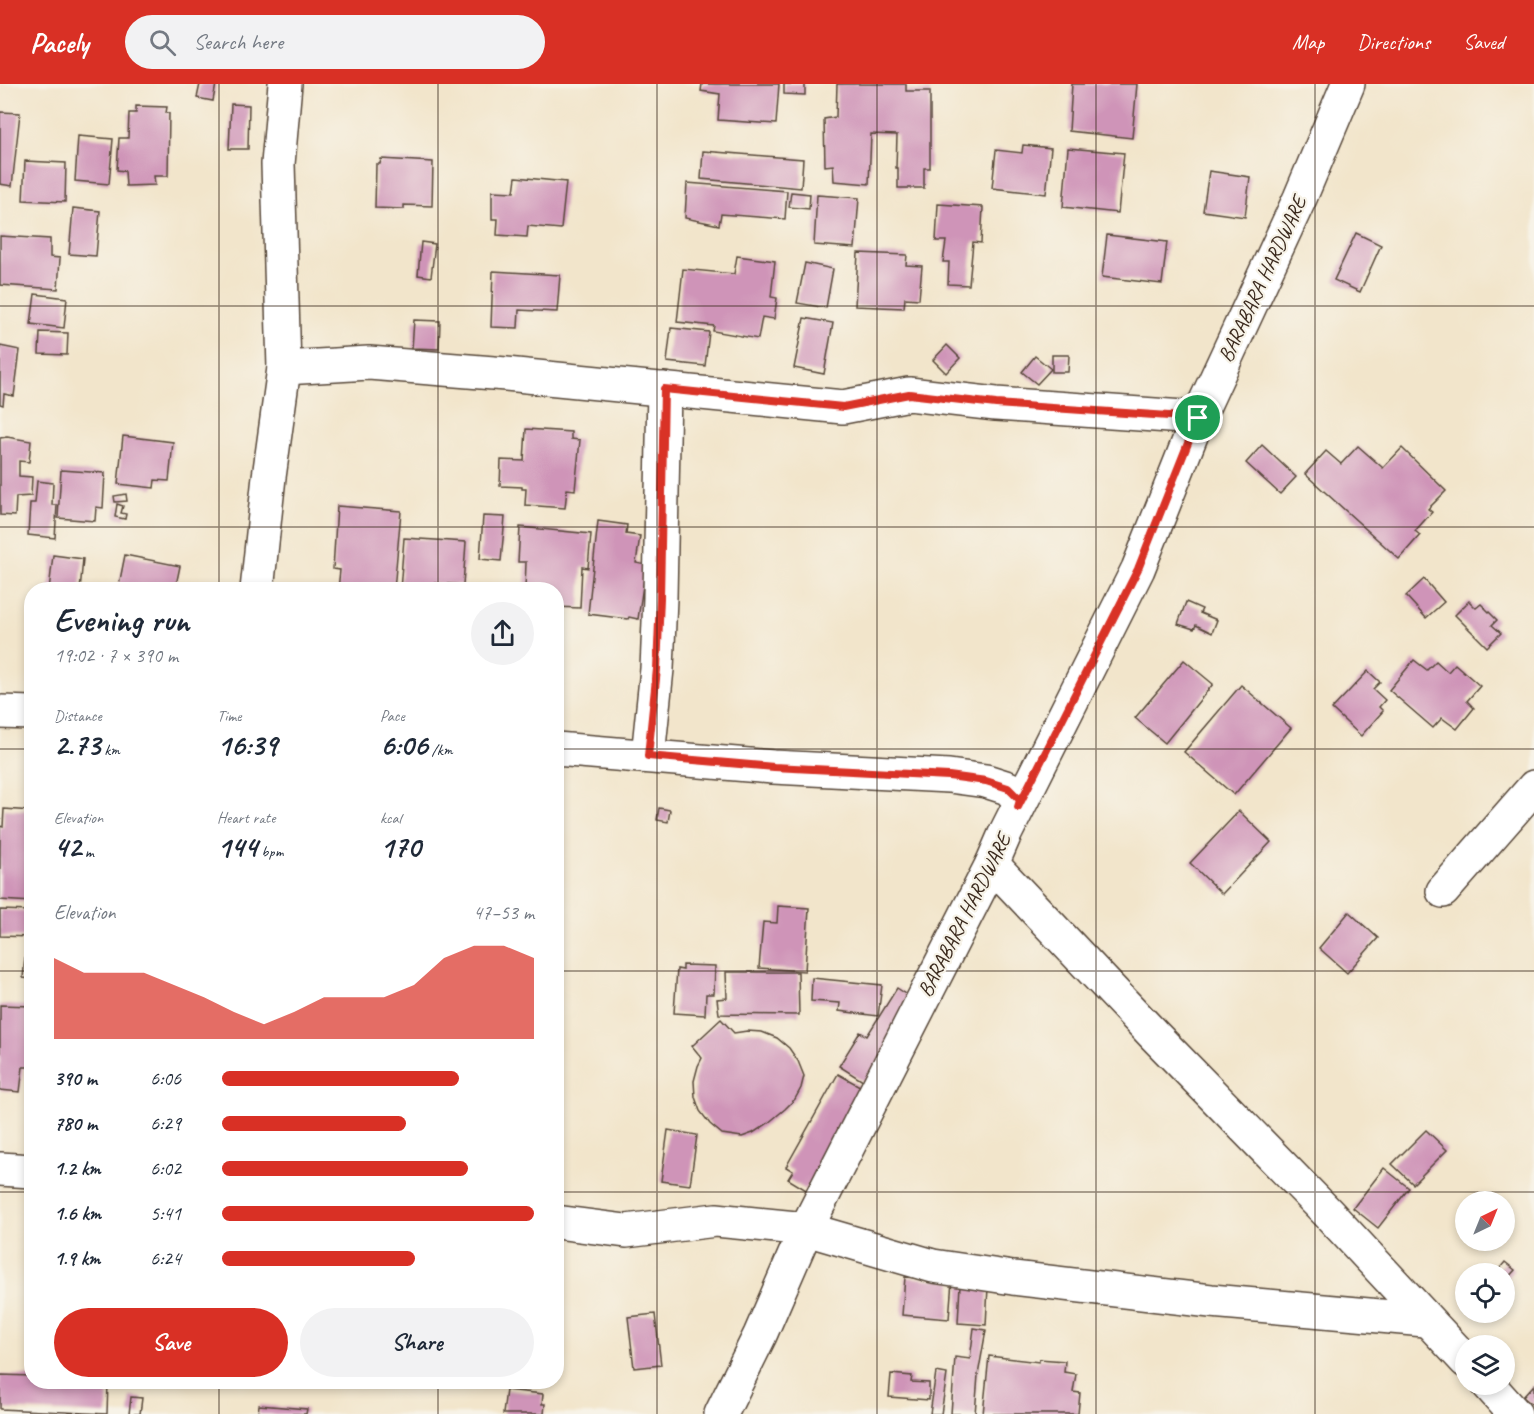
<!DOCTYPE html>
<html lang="en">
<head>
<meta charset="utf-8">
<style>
  :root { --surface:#fff; --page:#f2f2f3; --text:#1f2937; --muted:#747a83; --accent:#d93025 }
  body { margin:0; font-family:Caveat,sans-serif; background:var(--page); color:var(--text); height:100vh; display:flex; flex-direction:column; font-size:22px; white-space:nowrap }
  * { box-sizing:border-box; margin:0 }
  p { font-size:20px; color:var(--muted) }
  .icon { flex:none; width:33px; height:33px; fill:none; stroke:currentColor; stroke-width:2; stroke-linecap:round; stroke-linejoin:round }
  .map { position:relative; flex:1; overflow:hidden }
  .panel { position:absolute; left:24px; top:498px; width:540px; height:807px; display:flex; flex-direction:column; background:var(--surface); border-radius:24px; box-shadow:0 3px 9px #0003 }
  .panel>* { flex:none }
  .needle { width:39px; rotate:43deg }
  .tools { position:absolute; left:1455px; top:1107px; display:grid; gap:12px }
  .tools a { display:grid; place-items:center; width:60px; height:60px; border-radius:50%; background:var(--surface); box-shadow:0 3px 9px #0003; font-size:30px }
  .pin { position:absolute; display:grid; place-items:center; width:51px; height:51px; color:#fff; margin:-26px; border:3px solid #fff; border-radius:50%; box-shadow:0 2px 6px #0007 }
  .round { display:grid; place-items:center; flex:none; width:63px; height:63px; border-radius:32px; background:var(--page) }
  .summary { display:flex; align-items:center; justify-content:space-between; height:102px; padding:0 30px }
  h1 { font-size:33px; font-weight:800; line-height:45px }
  .metrics { display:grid; grid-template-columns:repeat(3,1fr); gap:9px; height:102px; padding:6px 30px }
  .metrics div { display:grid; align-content:center }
  .metrics b { font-size:30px; font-weight:800 }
  .metrics small { font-size:16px; font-weight:400 }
  .metrics p { font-size:16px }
  .chart { height:168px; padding:12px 30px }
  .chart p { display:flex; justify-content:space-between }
  .chart svg { width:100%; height:108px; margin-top:6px; fill:var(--accent); opacity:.7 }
  .action { display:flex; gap:12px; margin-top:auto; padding:12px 30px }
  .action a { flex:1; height:69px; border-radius:36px; background:var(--accent); color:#fff; font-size:24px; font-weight:800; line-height:69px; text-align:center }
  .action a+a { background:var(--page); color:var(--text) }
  ul { padding:0 30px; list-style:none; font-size:20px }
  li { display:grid; grid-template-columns:96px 72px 1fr; align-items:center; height:45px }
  li i { height:15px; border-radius:8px; background:var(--accent) }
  header { display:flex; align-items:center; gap:36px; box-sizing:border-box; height:84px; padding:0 30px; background:var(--accent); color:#fff }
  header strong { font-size:28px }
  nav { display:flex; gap:33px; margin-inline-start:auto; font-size:21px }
  .search { width:420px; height:54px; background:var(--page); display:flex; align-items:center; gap:15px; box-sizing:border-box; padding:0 21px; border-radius:33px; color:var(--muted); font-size:22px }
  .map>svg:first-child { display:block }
  .building { fill:#cf94b8 }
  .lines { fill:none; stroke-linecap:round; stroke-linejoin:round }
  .minor-casing { stroke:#564638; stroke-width:36 }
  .minor { stroke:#fff; stroke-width:33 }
  .route-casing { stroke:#fff; stroke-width:12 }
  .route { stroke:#d93025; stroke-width:8 }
  .grid { fill:none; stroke:#3b2a1e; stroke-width:1.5; stroke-opacity:0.55 }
  .labels { text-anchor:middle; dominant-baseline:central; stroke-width:4.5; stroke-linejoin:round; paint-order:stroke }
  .street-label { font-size:21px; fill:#3b2a1e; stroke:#f7f3e8 }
</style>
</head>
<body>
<header>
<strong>Pacely</strong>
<div class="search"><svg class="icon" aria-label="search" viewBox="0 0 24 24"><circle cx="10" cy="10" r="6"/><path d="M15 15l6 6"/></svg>Search here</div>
<nav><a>Map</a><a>Directions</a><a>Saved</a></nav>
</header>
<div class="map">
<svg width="1534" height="1330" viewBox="0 0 1534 1330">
  <rect width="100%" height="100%" fill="#f7f3e8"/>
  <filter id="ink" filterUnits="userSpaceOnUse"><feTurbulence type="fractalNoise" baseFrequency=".0167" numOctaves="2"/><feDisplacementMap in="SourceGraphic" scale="12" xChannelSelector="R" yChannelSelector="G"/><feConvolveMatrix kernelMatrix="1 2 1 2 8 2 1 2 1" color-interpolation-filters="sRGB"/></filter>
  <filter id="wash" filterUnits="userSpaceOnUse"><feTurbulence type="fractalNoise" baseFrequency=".008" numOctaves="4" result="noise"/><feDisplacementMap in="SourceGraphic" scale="24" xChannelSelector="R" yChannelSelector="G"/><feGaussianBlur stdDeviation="1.35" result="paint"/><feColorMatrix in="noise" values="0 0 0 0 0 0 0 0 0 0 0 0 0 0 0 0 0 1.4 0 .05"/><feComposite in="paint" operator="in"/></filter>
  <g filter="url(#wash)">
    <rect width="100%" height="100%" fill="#f2e5cb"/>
    <g id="blocks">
      <g class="building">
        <path d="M200,0H216L213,17L197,14Z"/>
        <path d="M702,0H779L776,40L718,36L720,10L701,7Z"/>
        <path d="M784,0H805V11L784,10Z"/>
        <path d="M837,0H906V7H930V84H924V104H898V84H896L897,51L871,50L869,100L834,97L833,81L825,82L824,35L836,33Z"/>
        <path d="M1072,0H1137L1132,54L1069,47Z"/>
        <path d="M231,20L249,21L248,65H229Z"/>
        <path d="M136,22L167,23L166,29H169L168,92H154L155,101L126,102L125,87L117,86L119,54H128L129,29H136Z"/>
        <path d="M0,28L20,29L12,102L0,100Z"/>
        <path d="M78,52L113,55L109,100L75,97Z"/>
        <path d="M1023,61L1051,64L1046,110L992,104L996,66L1022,69Z"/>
        <path d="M1068,64L1124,69L1118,129L1063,123Z"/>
        <path d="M703,67L803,75L801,104L701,95Z"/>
        <path d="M381,75L433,78L432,122L404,121V125L375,124L376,80H380Z"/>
        <path d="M25,77L66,79L65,118L23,116Z"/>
        <path d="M1209,87L1250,93L1245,133L1203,127Z"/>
        <path d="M516,93L566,98L561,145L528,142L527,153L497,151L498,135H492V107L514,108Z"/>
        <path d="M687,99L787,107L785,135L721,130L719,141L685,134Z"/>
        <path d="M791,108L810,110L809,125L789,123Z"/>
        <path d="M817,111L859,114L855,164L814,161Z"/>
        <path d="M938,120L983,123L981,159L973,158L969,201L948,200L949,178H943L946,157H936Z"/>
        <path d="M73,124L100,127L96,172L69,170Z"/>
        <path d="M1356,149L1381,161L1360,208L1334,196Z"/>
        <path d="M1107,151L1167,158L1162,200L1102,193Z"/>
        <path d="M0,152L50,155V173L60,174L58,205L0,201Z"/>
        <path d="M421,158L435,160L431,193L418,191Z"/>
        <path d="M858,169L907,171L906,181L922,182L919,215L905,214L904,224L855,222Z"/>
        <path d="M737,172L775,177L771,213L777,214L774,235L762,233L758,255L713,247L714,242L677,238L683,185L734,190Z"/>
        <path d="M805,179L833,185L826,224L797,219Z"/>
        <path d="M493,187L560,191L557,228L519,226L518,244L491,243Z"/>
        <path d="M35,210L67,214L64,244L31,240Z"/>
        <path d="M804,234L833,239L824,290L794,284Z"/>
        <path d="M414,236L440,237L439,265L412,264Z"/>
        <path d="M671,244L709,248L705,282L667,278Z"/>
        <path d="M40,248L68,249L67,271L39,270Z"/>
        <path d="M947,261L960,274L946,289L933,276Z"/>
        <path d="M0,262L20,266L14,312L4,310L3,321L0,320Z"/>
        <path d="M1052,271H1069L1068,288H1052Z"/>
        <path d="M1035,272L1051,285L1037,300L1022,288Z"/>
        <path d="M526,345L571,348V355L580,356L575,406L567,405L565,424L525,421L526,405H522V403L500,402L501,376L524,377Z"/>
        <path d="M123,352L173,358L169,397L155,396L154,404L118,400Z"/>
        <path d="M7,353L31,357L29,378L19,377V392L32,393L31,412L16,413L15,432L0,431V354Z"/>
        <path d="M1262,361L1296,393L1280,410L1246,379Z"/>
        <path d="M1358,362L1383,384L1402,364L1446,407L1428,425L1432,428L1415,447L1420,451L1399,475L1305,390L1326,367L1341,380Z"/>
        <path d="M61,386L105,389L103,424L96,423L95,437L58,434Z"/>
        <path d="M37,397L53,399L52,421H57L55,454L28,451L30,419H35Z"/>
        <path d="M126,410L127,417L115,418L114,412Z"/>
        <path d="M117,420L123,422L121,429L126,430L125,435L115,433Z"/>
        <path d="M337,422L401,427L394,506H338L340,486L333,485Z"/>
        <path d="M483,432L505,433L501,477L480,475Z"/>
        <path d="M598,437L627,441L626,450L640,452L636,479L646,481L638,535L629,533L628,535L588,530Z"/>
        <path d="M520,443L591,450L588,484L582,483L580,524L556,523V506H525L526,478H518Z"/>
        <path d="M404,454L466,458L463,501L433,499L432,506H400Z"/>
        <path d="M53,471L83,475L80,506H49Z"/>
        <path d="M125,471L180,482L175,506H118Z"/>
        <path d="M1424,495L1444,518L1426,534L1406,512Z"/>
        <path d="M1469,517L1476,524L1481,520L1497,536L1492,541L1501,549L1487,563L1455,531Z"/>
        <path d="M1186,518L1202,525L1200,529L1217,536L1212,549L1196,541L1194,545L1178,540Z"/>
        <path d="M1184,576L1213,600L1165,659L1135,634Z"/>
        <path d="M1414,576L1427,586L1436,577L1448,588L1455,580L1480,602L1467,617L1474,624L1457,645L1442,634L1433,644L1389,606Z"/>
        <path d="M1368,587L1380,598L1373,605L1385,616L1379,623L1383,627L1361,652L1332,625Z"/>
        <path d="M1241,601L1291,644L1234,711L1184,668Z"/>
        <path d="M659,724L670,726L668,738L657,736Z"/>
        <path d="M4,725L32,727V818L0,816V742L3,743Z"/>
        <path d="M1239,727L1271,758L1222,810L1190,779Z"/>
        <path d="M778,822L809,824L805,887L759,884L763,838L777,839Z"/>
        <path d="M0,826L32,827V853L0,852Z"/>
        <path d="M1349,828L1378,854L1347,889L1319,864Z"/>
        <path d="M27,854L32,855V895L23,894Z"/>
        <path d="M683,881L715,882L714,910H706L705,931L674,929L677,885L683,886Z"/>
        <path d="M726,888H798L799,931L719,930L717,915L727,914Z"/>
        <path d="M812,894L882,901L878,932L839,927L840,919L811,917Z"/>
        <path d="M897,904L918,918L869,1001L839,982L860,948L867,952Z"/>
        <path d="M0,921L32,922V979L29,978V983H23L20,1008L0,1006Z"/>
        <path d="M721,935L734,949L747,947L762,948L777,954L789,964L798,977L804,992L801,1004L795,1015L785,1025L767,1040L753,1049L742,1053L722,1050L710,1040L700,1027L695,1013L694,997L698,982L702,974L692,962Z"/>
        <path d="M838,990L867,1006L815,1100L811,1097L806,1106L788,1095L793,1087L786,1083Z"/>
        <path d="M668,1046L697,1051L690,1101L661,1097Z"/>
        <path d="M1426,1046L1447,1066L1413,1100L1392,1080Z"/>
        <path d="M1384,1084L1409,1104L1378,1144L1353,1124Z"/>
        <path d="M1505,1178L1515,1186L1504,1198V1190H1495Z"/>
        <path d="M905,1193L952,1197L949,1235L902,1231Z"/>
        <path d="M960,1201L988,1203L986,1241L958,1239Z"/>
        <path d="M655,1230L661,1281L634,1284L628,1233Z"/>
        <path d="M974,1244L986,1246L978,1291L975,1330H951L955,1273L970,1275Z"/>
        <path d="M989,1272L1039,1278V1275L1065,1277L1064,1288L1076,1290L1073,1308L1080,1309L1078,1330H983Z"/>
        <path d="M936,1288L947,1290L941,1330H930Z"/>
        <path d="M891,1290L912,1292L911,1298L929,1299V1316L889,1313Z"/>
        <path d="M0,1291L32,1292V1298H108L107,1330L0,1325Z"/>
        <path d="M1534,1301V1322L1523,1313Z"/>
        <path d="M506,1306L543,1310L542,1320H545L544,1330H503Z"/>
        <path d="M131,1313L142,1314L140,1330H129Z"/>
        <path d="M259,1321L307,1325L306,1330H258Z"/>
      </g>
    </g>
  </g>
  <g filter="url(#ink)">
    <use href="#blocks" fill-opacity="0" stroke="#564638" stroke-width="1.5"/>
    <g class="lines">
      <defs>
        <g id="minor">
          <path d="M284,284L369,279L506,290L843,323L909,310L996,320L1198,334"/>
          <path d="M257,506L269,393L284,284L278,80L285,0"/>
          <path d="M0,628L32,629"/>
          <path d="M556,665L773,683L949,692L986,697L1008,704L1020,716L1018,723"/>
          <path d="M648,672L657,585L660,514L664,305"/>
          <path d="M992,780L1153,950L1327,1128L1466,1277"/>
          <path d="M1443,807L1534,703"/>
          <path d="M0,1085L32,1087"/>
          <path d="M556,1138L626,1147L716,1136L806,1145L933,1182L1013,1194L1211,1217L1425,1236"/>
          <path d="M1488,1300L1515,1330"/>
          <path d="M721,1330L760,1251L806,1145L992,780L1005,750L1138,485L1198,334L1300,114L1348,0"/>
        </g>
      </defs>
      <use href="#minor" class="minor-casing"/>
      <use href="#minor" class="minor"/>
    </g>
  </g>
  <g class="lines" filter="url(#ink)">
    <defs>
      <path id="route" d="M664,305L843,323L909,310L996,320L1198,334L1138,485L1018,723L1020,716L1008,704L986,697L949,692L774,683L648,672L657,585L660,514Z"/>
    </defs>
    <use href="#route" class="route-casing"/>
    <use href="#route" class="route"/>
  </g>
  <path class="grid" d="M219,0V506M438,0V506M657,0V1330M877,0V1330M1096,0V1330M1315,0V1330M0,222H1534M0,443H1534M0,665H32M556,665H1534M0,887H32M556,887H1534M0,1108H32M556,1108H1534M219,1298V1330M438,1298V1330"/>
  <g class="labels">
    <g class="street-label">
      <text transform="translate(1262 195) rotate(-65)">BARABARA HARDWARE</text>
      <text transform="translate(964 831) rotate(-63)">BARABARA HARDWARE</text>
    </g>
  </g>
</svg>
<div class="tools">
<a><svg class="needle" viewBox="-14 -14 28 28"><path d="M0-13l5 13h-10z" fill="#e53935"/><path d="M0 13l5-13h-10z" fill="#747a83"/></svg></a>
<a><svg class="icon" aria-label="locate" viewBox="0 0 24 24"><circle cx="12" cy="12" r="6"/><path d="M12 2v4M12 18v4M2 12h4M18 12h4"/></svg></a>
<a><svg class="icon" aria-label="layers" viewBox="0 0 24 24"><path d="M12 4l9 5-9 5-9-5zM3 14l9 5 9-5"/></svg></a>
</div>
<div class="pin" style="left:1198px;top:334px;background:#1e9e55"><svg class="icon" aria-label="arrive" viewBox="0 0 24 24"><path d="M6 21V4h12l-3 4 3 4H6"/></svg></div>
<section class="panel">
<div class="summary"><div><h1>Evening run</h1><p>19:02 · 7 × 390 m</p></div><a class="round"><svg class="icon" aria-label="share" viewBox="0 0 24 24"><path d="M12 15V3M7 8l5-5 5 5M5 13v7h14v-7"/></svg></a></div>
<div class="metrics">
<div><p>Distance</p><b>2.73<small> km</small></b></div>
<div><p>Time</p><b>16:39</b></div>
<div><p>Pace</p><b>6:06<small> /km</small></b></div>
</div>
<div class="metrics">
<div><p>Elevation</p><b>42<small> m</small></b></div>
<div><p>Heart rate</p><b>144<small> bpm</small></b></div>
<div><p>kcal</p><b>170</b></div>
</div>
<div class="chart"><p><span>Elevation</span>47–53 m</p>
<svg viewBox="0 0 160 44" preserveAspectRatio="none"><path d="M0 44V11L10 17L20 17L30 17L40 22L50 27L60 33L70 38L80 33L90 27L100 27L110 27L120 22L130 11L140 6L150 6L160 11V44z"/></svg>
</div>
<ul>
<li><b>390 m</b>6:06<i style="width:76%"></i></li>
<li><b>780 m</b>6:29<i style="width:59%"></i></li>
<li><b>1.2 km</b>6:02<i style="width:79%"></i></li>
<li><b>1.6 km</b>5:41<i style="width:100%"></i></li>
<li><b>1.9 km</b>6:24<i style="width:62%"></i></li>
</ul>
<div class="action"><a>Save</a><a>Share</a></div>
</section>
</div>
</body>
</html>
